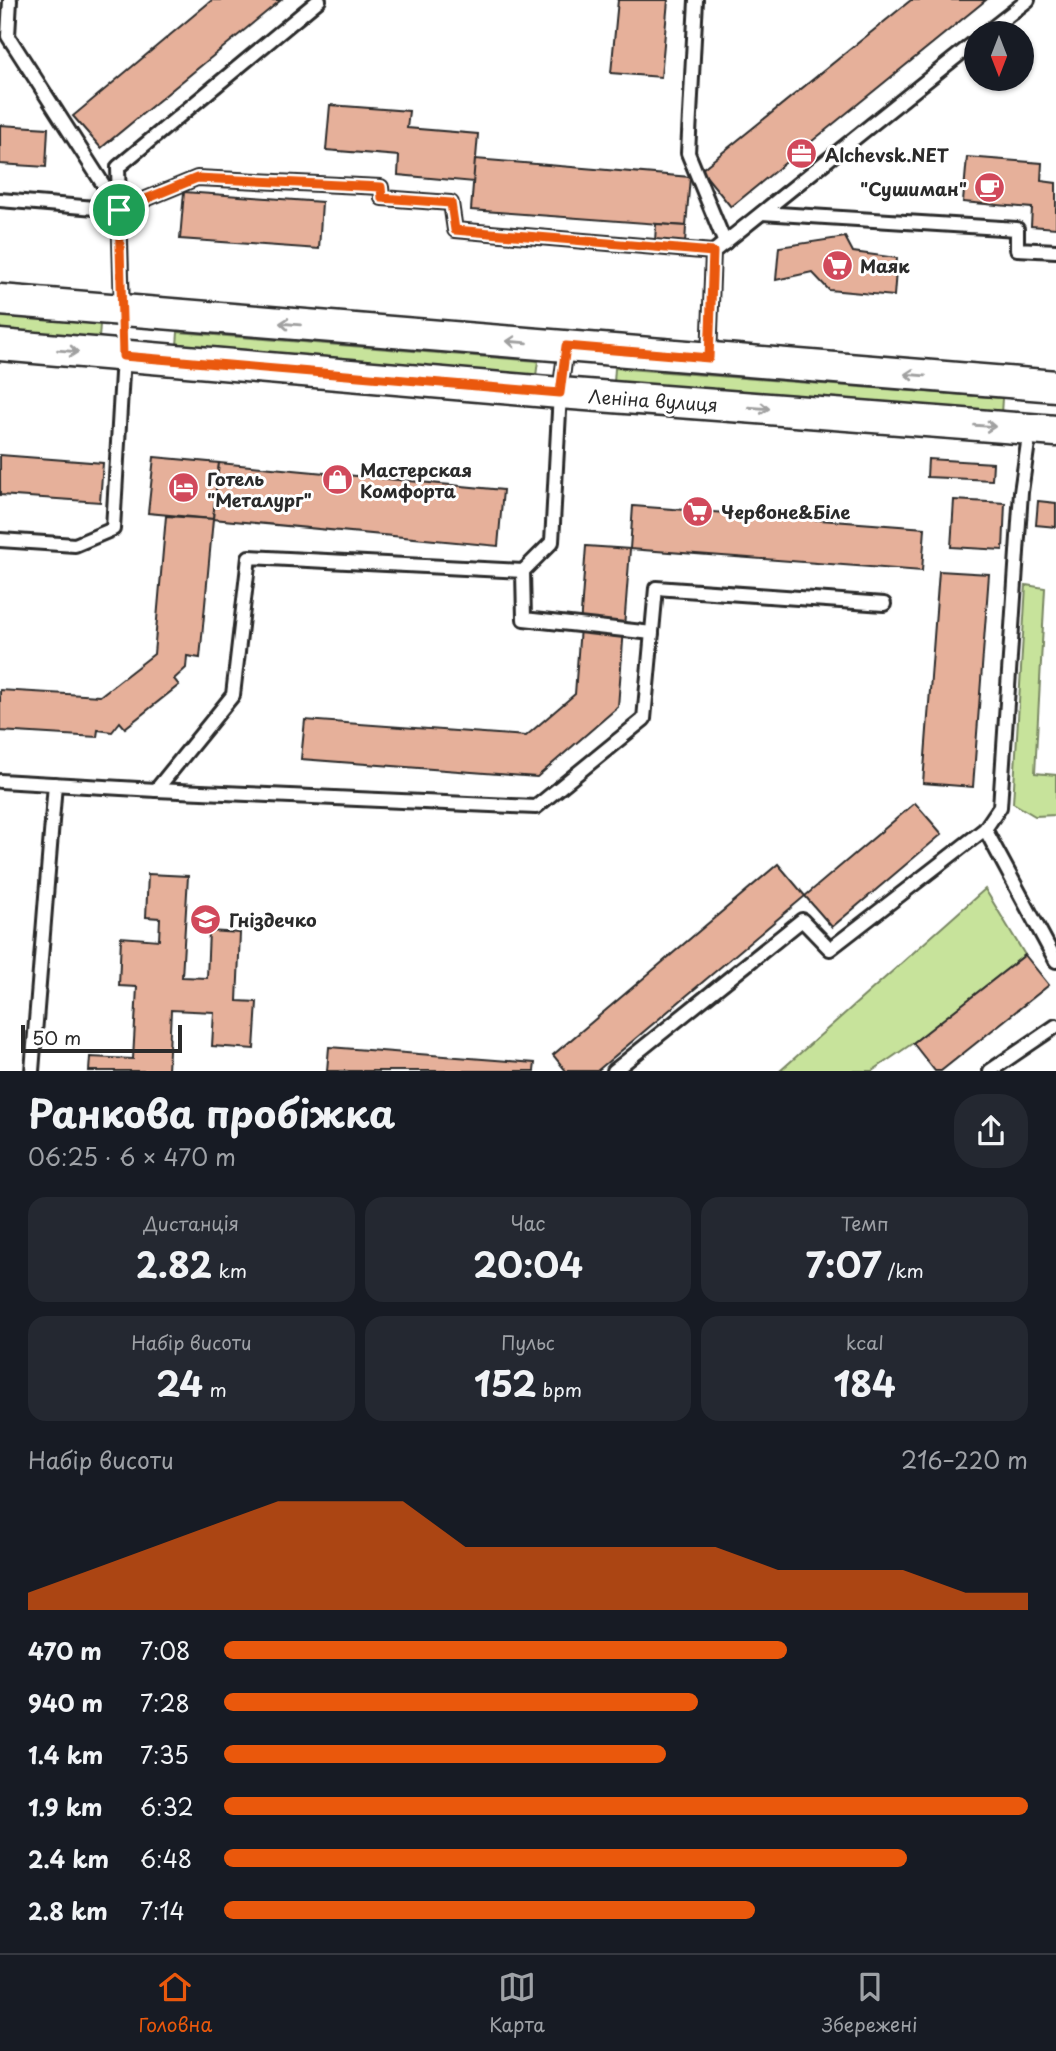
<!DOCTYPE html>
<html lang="uk">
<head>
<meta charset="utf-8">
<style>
  :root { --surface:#171b24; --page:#242831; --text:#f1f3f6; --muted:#9ea1a6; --line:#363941; --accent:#ea580c }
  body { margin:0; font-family:"Playpen Sans",sans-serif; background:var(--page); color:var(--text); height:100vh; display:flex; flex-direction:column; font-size:26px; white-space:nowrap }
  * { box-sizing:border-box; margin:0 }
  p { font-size:23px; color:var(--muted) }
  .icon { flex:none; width:38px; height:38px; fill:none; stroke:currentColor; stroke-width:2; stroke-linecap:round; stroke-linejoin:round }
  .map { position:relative; height:1071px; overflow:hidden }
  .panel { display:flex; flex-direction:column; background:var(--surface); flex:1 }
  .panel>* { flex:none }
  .needle { width:46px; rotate:180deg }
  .fabs { position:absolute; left:964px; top:21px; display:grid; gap:14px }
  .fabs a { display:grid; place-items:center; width:70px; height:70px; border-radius:50%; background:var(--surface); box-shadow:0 2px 5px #0004; font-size:35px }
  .scale { position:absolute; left:21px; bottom:18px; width:161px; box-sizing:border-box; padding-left:7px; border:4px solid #2b2b2b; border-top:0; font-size:19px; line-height:24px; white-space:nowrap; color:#2b2b2b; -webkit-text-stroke:5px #fff; paint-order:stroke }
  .pin { position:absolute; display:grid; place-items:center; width:60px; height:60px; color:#fff; margin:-30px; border:4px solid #fff; border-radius:50%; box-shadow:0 2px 7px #0007 }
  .round { display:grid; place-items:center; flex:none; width:74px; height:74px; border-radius:28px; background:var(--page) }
  .summary { display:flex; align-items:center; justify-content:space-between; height:119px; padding:0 28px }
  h1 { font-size:38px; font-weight:700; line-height:52px }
  .stats { display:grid; grid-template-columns:repeat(3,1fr); gap:10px; height:119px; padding:7px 28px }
  .stats div { display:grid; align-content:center; border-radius:18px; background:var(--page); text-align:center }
  .stats b { font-size:35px; font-weight:700 }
  .stats small { font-size:19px; font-weight:400 }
  .stats p { font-size:19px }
  .chart { height:196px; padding:14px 28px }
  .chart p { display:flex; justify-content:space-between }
  .chart svg { width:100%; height:126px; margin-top:7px; fill:var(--accent); opacity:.7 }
  ul { padding:0 28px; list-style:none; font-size:23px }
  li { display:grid; grid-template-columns:112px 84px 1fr; align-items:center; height:52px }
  li i { height:18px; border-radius:9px; background:var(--accent) }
  .menu { display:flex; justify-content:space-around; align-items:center; height:98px; border-top:2px solid var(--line); background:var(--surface); font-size:19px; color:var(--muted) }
  .menu a { display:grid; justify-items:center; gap:4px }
  .menu .current { color:var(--accent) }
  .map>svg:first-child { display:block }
  .green { fill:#c7e39b; stroke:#798763; stroke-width:2 }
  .building { fill:#e6b09a; stroke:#2b2b2b; stroke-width:2 }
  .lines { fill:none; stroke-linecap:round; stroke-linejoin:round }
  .service-casing { stroke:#2b2b2b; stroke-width:18 }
  .tertiary-casing { stroke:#2b2b2b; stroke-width:35 }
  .service { stroke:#fff; stroke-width:12 }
  .tertiary { stroke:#fff; stroke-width:30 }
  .oneway { stroke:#a0a0a0 }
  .route-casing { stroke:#fff; stroke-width:14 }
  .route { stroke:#ea580c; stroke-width:9 }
  .labels { text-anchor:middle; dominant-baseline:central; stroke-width:6; stroke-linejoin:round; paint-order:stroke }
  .poi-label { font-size:18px; font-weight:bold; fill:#2b2b2b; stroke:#fff; text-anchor:start }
  .street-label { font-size:18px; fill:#2b2b2b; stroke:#fff }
</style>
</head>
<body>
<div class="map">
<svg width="1056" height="1071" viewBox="0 0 1056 1071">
  <rect width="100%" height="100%" fill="#fff"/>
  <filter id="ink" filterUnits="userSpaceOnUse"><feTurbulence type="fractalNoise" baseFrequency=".0143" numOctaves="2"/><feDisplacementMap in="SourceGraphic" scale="14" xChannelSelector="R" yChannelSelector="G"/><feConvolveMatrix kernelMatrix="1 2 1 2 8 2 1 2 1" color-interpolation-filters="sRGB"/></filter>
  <g filter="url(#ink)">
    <g class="green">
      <path d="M0,316L100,324L99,339L0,331Z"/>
      <path d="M178,332L538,361L536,376L177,346Z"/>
      <path d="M615,368L1002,398L1001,414L614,383Z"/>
      <path d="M1026,585L1045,588L1035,773L1056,775V815L1035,816L1013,803Z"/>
      <path d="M985,889L1025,955L913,1043L872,1071H780Z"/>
    </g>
    <g class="building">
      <path d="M212,0H281L101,148L73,116Z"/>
      <path d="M618,0H668L661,77L611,73Z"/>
      <path d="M911,0H986L731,207L701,170Z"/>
      <path d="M330,105L409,111L407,128L478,134L474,182L398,175L399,156L326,150Z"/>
      <path d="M0,125L48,128L46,167L0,164Z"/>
      <path d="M967,157L1042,163L1041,181L1056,183V228L1031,226L1032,208L963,202Z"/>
      <path d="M475,159L690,177L686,226L471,210Z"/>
      <path d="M184,192L322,202L319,249L180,239Z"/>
      <path d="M656,224L686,226L685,244L655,242Z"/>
      <path d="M845,237L853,252L897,258L894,296L829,290L812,272L776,280L779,247Z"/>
      <path d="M0,455L103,463L100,502L0,495Z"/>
      <path d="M154,457L219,463L213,519L148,513Z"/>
      <path d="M928,459L993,463L992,480L927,477Z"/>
      <path d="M219,463L503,490L498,546L213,519Z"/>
      <path d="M954,500L1005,503L1003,550L951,547Z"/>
      <path d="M1038,501L1056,503V527L1036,525Z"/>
      <path d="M633,506L925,528L922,571L630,549Z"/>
      <path d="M166,516L213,519L200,658L187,656L186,668L174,679L179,685L125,728L120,722L112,732L98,730L97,737L0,731V690L100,696L154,654Z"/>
      <path d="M586,546L630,549L618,707L537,777L301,759L305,720L526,736L575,694Z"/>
      <path d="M939,571L989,574L973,787L923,783Z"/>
      <path d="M915,803L942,834L832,927L805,896Z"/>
      <path d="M778,864L805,896L597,1071H566L553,1055Z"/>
      <path d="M148,874L188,876L182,977L207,978L209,931L240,933L237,1001L257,1002L254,1049L212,1046L214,1012L171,1010L168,1071H89L90,1057L133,1059L137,987L119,986L121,937L159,940L160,918L146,917Z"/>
      <path d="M1025,955L1049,985L941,1071H935L913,1043Z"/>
      <path d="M329,1047L535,1063L534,1071H327Z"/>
    </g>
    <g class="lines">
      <defs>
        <g id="service">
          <path d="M10,0L8,36L119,209"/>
          <path d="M696,0L688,153L725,243"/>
          <path d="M986,33L1028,0"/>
          <path d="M0,200L119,210L197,178L381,187L382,198L451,203L455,230L713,252"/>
          <path d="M762,213L1017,229V249L1056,251"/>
          <path d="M122,310L118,167L319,0"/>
          <path d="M709,358L713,252L976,41"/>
          <path d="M0,540L75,545L113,529L123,356"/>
          <path d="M523,571L524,619L652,633"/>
          <path d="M0,781L156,790L233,695L249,557L523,571L552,542L560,393L566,347"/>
          <path d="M156,790L536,807L644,719L656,588L884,604"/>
          <path d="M985,829L1056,961"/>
          <path d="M32,1071L55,784"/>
          <path d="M614,1071L802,920L830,949L985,829L1000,807L1021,492L1030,429"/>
          <path d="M990,1071L1056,1026"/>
        </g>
        <g id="tertiary">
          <path d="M0,300L1056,386"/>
          <path d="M0,345L560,393L1056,431"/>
        </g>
      </defs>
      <use href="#service" class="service-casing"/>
      <use href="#tertiary" class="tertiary-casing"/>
      <use href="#service" class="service"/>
      <use href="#tertiary" class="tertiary"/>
    </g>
    <defs><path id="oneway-shaft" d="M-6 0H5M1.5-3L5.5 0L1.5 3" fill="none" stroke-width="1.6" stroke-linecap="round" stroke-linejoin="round" transform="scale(1.75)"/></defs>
    <g class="oneway">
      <use href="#oneway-shaft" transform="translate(290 324) rotate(-175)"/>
      <use href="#oneway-shaft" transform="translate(517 342) rotate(-175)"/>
      <use href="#oneway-shaft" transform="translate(68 351) rotate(5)"/>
      <use href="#oneway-shaft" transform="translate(915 375) rotate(-175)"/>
      <use href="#oneway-shaft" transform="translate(759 408) rotate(4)"/>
      <use href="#oneway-shaft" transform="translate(985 426) rotate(4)"/>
    </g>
  </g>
  <g class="lines" filter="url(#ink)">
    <defs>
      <path id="route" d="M197,178L381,187L382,198L451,203L455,230L713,252L709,358L566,346L560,393L123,356L119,210Z"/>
    </defs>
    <use href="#route" class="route-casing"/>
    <use href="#route" class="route"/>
  </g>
  <defs>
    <symbol id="office-disc" viewBox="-11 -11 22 22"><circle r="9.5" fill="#d1495b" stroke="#fff"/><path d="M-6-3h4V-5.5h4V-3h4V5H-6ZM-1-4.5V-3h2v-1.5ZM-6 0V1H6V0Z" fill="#fff"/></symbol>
    <symbol id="cafe-disc" viewBox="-11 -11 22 22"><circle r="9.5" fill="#d1495b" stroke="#fff"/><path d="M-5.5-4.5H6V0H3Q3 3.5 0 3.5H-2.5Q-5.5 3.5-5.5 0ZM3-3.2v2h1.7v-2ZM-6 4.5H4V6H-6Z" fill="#fff"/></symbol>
    <symbol id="supermarket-disc" viewBox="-11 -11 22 22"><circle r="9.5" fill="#d1495b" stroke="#fff"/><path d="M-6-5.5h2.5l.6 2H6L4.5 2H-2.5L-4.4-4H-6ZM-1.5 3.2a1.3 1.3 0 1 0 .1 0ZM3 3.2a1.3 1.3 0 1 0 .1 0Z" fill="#fff"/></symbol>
    <symbol id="shop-disc" viewBox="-11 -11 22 22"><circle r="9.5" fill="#d1495b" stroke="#fff"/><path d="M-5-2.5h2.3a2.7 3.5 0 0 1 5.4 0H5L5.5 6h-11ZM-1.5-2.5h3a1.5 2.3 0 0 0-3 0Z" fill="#fff"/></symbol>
    <symbol id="hotel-disc" viewBox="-11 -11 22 22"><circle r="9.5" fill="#d1495b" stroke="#fff"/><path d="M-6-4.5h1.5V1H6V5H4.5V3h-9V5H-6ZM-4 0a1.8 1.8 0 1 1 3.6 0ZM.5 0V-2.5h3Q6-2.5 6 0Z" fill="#fff"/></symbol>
    <symbol id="school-disc" viewBox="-11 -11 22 22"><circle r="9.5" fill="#d1495b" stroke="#fff"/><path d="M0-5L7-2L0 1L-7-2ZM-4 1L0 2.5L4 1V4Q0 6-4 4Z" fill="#fff"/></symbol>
  </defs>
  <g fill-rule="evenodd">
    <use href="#office-disc" x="784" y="136" width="35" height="35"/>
    <use href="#cafe-disc" x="972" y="170" width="35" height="35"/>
    <use href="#supermarket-disc" x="820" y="248" width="35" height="35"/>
    <use href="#shop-disc" x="320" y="462" width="35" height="35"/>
    <use href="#hotel-disc" x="166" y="470" width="35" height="35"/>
    <use href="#supermarket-disc" x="680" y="494" width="35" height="35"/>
    <use href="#school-disc" x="188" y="902" width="35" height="35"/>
  </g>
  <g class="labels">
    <g class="poi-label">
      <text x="825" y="154">Alchevsk.NET</text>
      <text x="967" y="188" text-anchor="end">"Сушиман"</text>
      <text x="860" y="265">Маяк</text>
      <text x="360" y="469">Мастерская<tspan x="360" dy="21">Комфорта</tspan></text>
      <text x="207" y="478">Готель<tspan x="207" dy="21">"Металург"</tspan></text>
      <text x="721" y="511">Червоне&amp;Біле</text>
      <text x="229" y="919">Гніздечко</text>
    </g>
    <g class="street-label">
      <text transform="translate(653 400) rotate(4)">Леніна вулиця</text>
    </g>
  </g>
</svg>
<div class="fabs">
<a><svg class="needle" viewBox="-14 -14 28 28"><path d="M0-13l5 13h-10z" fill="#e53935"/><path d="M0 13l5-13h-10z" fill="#9ea1a6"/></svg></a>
</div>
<div class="scale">50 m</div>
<div class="pin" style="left:119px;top:210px;background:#1e9e55"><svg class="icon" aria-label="arrive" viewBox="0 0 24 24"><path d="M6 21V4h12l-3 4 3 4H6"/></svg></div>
</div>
<section class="panel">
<div class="summary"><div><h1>Ранкова пробіжка</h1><p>06:25 · 6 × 470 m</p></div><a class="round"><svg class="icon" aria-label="share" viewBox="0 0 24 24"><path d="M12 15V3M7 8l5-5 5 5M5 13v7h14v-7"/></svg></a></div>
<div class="stats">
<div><p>Дистанція</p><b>2.82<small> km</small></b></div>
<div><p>Час</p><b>20:04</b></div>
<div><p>Темп</p><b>7:07<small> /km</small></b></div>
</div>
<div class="stats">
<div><p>Набір висоти</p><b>24<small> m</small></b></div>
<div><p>Пульс</p><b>152<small> bpm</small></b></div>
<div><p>kcal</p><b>184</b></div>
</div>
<div class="chart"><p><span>Набір висоти</span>216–220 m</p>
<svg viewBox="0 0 160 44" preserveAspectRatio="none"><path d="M0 44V38L10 30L20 22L30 14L40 6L50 6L60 6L70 22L80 22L90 22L100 22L110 22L120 30L130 30L140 30L150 38L160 38V44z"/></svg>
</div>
<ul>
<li><b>470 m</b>7:08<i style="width:70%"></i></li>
<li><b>940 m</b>7:28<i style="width:59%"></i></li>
<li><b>1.4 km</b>7:35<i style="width:55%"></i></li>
<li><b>1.9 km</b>6:32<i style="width:100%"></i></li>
<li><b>2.4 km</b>6:48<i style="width:85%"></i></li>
<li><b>2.8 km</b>7:14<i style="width:66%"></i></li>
</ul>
</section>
<nav class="menu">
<a class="current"><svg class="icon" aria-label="home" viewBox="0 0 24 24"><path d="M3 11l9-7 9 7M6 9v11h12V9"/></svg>Головна</a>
<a><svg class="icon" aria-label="map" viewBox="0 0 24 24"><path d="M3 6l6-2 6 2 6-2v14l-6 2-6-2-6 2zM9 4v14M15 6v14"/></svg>Карта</a>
<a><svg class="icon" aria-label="saved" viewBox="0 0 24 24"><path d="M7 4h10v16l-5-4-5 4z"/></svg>Збережені</a>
</nav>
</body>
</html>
